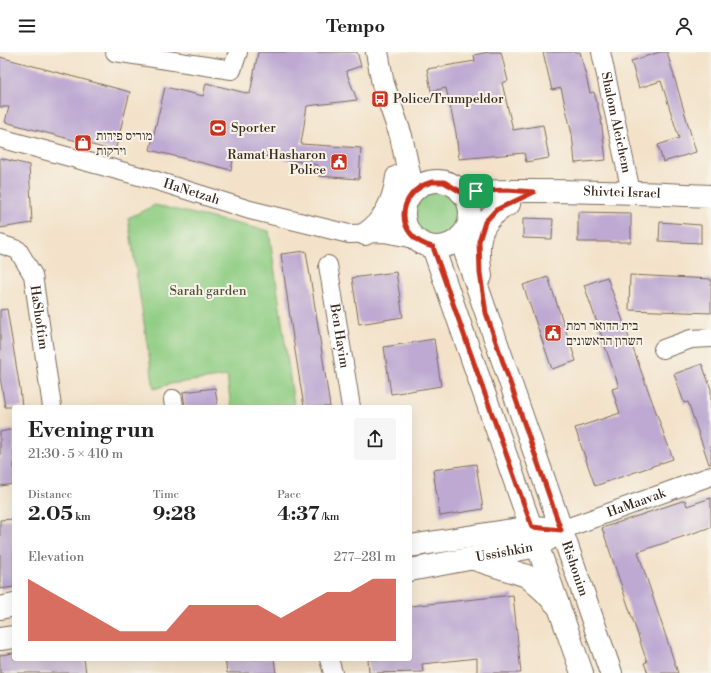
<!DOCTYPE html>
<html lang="en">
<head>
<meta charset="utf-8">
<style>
  :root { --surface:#fff; --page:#f6f6f6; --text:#222; --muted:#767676; --accent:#c8321e }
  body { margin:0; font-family:"Libre Bodoni","Frank Ruhl Libre",serif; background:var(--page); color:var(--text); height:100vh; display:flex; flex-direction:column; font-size:15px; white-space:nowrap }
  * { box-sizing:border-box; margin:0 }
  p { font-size:13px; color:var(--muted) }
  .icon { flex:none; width:22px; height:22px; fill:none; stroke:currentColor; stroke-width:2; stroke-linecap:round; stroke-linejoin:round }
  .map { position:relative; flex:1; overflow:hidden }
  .side { position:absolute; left:12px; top:353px; width:400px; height:256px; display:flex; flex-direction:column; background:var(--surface); border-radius:4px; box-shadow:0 4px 16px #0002 }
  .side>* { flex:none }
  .pin { position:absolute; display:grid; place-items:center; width:34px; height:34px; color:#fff; margin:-17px; border-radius:8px; box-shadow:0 2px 6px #0006 }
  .round { display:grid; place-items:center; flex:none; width:42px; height:42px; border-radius:4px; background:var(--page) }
  .summary { display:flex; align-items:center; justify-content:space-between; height:68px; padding:0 16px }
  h1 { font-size:22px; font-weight:700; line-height:30px }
  .stats { display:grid; grid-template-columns:repeat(3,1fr); gap:6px; height:68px; padding:4px 16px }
  .stats div { display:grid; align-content:center }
  .stats b { font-size:20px; font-weight:700 }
  .stats small { font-size:11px; font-weight:400 }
  .stats p { font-size:11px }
  .chart { height:112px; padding:8px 16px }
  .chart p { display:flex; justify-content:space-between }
  .chart svg { width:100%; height:72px; margin-top:4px; fill:var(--accent); opacity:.7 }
  header { display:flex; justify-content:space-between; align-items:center; height:52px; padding:0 16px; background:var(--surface); font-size:18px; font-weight:700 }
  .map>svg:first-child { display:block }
  .green { fill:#8fcd83; stroke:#657c50 }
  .building { fill:#bda9d2 }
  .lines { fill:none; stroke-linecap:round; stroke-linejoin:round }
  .minor-casing { stroke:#7b6a5a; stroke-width:20 }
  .tertiary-casing { stroke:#7b6a5a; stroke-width:24 }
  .minor { stroke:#fff; stroke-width:18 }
  .tertiary { stroke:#fff; stroke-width:22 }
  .route-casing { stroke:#fff; stroke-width:8 }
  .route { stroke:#c8321e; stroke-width:5 }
  .labels { text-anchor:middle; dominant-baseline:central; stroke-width:4; stroke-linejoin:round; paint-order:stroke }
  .poi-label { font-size:13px; fill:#3b2a1e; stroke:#f7f3e8; text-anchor:start }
  .street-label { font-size:13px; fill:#3b2a1e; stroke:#f7f3e8 }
  .park-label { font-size:13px; fill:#505337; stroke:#f7f3e8 }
</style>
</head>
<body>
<header><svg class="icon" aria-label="menu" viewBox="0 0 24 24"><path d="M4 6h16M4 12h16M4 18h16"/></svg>Tempo<svg class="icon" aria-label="person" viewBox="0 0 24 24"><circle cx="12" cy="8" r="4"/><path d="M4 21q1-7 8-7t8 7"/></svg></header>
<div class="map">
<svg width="711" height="621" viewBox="0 0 711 621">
  <rect width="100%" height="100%" fill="#f7f3e8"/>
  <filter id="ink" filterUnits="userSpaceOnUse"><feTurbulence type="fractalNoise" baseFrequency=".025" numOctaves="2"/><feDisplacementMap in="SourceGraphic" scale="8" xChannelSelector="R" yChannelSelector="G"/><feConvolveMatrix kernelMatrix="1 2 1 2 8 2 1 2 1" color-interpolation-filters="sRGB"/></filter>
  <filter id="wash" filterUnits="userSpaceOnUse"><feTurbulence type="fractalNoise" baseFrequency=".012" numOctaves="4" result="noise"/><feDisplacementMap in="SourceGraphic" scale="16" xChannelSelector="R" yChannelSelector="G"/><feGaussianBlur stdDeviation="0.9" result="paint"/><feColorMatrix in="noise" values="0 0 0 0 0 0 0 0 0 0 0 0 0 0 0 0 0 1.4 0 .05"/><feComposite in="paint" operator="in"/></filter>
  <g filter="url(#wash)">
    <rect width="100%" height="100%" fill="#f3e2c9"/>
    <g class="green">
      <circle cx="436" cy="162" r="24"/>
      <path d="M155,153L269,179L294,353L277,355H231L227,324L170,332L154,337L128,166Z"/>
    </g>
    <g id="blocks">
      <g class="building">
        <path d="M258,0H357L361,14L346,19L357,48L307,54L301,92L361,96L359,127L318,124V113L235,99L231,118L150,98L165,35L203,44L206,31L250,42Z"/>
        <path d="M489,0H501L508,29L502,31L513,78L543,73L549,106L526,110L524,101L459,107L456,81L446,36L431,39L427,17L475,9L474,3Z"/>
        <path d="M543,0H580L590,41L594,40L601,67L606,108L575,111L572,82L561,36L552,38Z"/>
        <path d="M660,0H667L696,100L663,110L658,93L679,86L661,29L639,36L631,9Z"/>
        <path d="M0,5L130,40L115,99L5,70L9,55H0Z"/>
        <path d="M0,106L29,113L32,171L0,176Z"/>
        <path d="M578,160L631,161V190H578Z"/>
        <path d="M523,166L553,167L552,187L523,186Z"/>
        <path d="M660,170L701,173V191L659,189Z"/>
        <path d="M306,199L318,274L330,355H304L293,286L281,202Z"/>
        <path d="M396,220L403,265L359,272L352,226Z"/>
        <path d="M630,223L711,227V261L629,258Z"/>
        <path d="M548,225L576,309L552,317L523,233Z"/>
        <path d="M607,225L673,407L595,434L575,376L620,361L612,337L619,335L584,233Z"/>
        <path d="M7,257L20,337L22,355H5L0,325V258Z"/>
        <path d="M434,287L441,334L391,342L384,295Z"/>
        <path d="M702,312L711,337V412H709L688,350L684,351L674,322Z"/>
        <path d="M215,336L218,355H185L183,340Z"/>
        <path d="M14,377V432L0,434V380Z"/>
        <path d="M476,412L483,457L440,464L433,418Z"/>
        <path d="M711,446V475L638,500L678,621H648L644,611L647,610L602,476L685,448L687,454Z"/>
        <path d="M14,467V535L0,537V468Z"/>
        <path d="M513,543L521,621H477V606L422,612L423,620L369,621L368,607H410V554Z"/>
        <path d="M14,601V607H84L86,621H0V603Z"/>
        <path d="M225,607H274L276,621H227Z"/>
      </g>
    </g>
  </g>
  <g filter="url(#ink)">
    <use href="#blocks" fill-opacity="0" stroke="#7b6a5a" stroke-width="1"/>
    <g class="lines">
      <defs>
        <g id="minor">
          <path d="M115,0L232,18L238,0"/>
          <path id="s1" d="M601,0L631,140"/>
          <path id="s2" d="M0,86L154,128L250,158L349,182L384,181L415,187"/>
          <path d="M384,181L404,167"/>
          <path id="s3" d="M0,192L18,198L33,223L52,355"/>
          <path id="s4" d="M328,213L351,355"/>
          <path d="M663,297L691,287L711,286"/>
          <path d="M173,347L174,355"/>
          <path id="s5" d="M561,478L711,424"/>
          <path d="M329,607L333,621"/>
        </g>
        <g id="tertiary">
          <path d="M377,0L383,32L401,84L409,121L411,133L407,148"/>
          <circle cx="437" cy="162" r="33"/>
          <path id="s6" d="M461,140C544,137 628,140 711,144"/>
          <path d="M365,182C385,169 394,148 397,125"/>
          <path id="s7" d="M460,185L611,621"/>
          <path d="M433,195L582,621"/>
          <path d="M481,224C476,190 477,169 509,152"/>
          <path d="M410,494L532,475L546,476"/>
          <path d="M474,507L527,524L544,539L556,552"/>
          <path id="s8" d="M410,518L538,494L550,486"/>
          <path d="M0,556L14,553"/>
          <path d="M0,587L14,585"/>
        </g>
      </defs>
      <use href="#minor" class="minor-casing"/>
      <use href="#tertiary" class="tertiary-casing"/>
      <use href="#minor" class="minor"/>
      <use href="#tertiary" class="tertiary"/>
    </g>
  </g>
  <g class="lines" filter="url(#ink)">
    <defs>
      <path id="route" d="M432,130H444L461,140L507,138L534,140L496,158L485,170L479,189L480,221L486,261L561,478L532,475L433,195C394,186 395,140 432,130Z"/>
    </defs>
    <use href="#route" class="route-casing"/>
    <use href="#route" class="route"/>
  </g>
  <defs>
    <symbol id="bus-square" viewBox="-11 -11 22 22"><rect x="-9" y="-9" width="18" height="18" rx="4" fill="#c8321e" stroke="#f7f3e8"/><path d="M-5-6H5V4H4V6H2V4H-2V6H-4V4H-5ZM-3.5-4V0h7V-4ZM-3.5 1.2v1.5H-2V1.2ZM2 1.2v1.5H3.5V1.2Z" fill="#fff"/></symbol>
    <symbol id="stadium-square" viewBox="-11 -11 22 22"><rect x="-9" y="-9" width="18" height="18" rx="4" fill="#c8321e" stroke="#f7f3e8"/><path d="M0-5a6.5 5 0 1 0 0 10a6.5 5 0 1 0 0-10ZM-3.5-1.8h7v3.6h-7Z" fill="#fff"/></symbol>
    <symbol id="shop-square" viewBox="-11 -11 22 22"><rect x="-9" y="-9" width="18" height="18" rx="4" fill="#c8321e" stroke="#f7f3e8"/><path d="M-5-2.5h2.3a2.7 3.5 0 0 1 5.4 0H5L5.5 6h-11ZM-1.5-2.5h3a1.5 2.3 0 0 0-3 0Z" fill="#fff"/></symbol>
    <symbol id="civic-square" viewBox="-11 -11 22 22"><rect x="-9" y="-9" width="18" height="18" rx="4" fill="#c8321e" stroke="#f7f3e8"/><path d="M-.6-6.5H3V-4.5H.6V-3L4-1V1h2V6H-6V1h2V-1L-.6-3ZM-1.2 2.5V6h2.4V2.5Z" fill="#fff"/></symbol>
  </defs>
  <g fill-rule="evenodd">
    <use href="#bus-square" x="370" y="37" width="20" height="20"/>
    <use href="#stadium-square" x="208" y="66" width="20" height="20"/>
    <use href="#shop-square" x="73" y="81" width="20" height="20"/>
    <use href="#civic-square" x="329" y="100" width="20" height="20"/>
    <use href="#civic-square" x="543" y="271" width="20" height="20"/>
  </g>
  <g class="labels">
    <g class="poi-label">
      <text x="393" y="47">Police/Trumpeldor</text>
      <text x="231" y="76">Sporter</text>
      <text x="96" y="84">מוריס פירות<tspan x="96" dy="15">וירקות</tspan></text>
      <text x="326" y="103" text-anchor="end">Ramat Hasharon<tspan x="326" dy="15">Police</tspan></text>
      <text x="566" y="274">בית הדואר רמת<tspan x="566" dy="15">השרון הראשונים</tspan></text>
    </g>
    <g class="street-label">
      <text stroke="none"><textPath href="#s1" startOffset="72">Shalom Aleichem</textPath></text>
      <text stroke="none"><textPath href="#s2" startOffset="199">HaNetzah</textPath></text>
      <text stroke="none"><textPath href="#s6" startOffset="161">Shivtei Israel</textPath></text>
      <text stroke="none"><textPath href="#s3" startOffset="91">HaShoftim</textPath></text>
      <text stroke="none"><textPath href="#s4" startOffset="72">Ben Hayim</textPath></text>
      <text stroke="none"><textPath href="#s5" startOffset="80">HaMaavak</textPath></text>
      <text stroke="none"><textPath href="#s8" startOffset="96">Ussishkin</textPath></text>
      <text stroke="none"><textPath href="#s7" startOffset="351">Rishonim</textPath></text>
    </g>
    <g class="park-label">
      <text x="208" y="239">Sarah garden</text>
    </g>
  </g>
</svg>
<div class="pin" style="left:476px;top:139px;background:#1e9e55"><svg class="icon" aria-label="arrive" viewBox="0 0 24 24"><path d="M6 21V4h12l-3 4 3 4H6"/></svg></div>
<section class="side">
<div class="summary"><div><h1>Evening run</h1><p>21:30 · 5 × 410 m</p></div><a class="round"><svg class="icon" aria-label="share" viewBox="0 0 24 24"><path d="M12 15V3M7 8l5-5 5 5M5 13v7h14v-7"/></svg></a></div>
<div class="stats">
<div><p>Distance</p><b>2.05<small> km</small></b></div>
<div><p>Time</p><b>9:28</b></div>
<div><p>Pace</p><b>4:37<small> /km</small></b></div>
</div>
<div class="chart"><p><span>Elevation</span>277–281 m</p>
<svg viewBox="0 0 160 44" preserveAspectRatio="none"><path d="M0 44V6L10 14L20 22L30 30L40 38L50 38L60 38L70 22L80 22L90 22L100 22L110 30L120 22L130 14L140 14L150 6L160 6V44z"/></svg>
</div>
</section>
</div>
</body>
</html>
